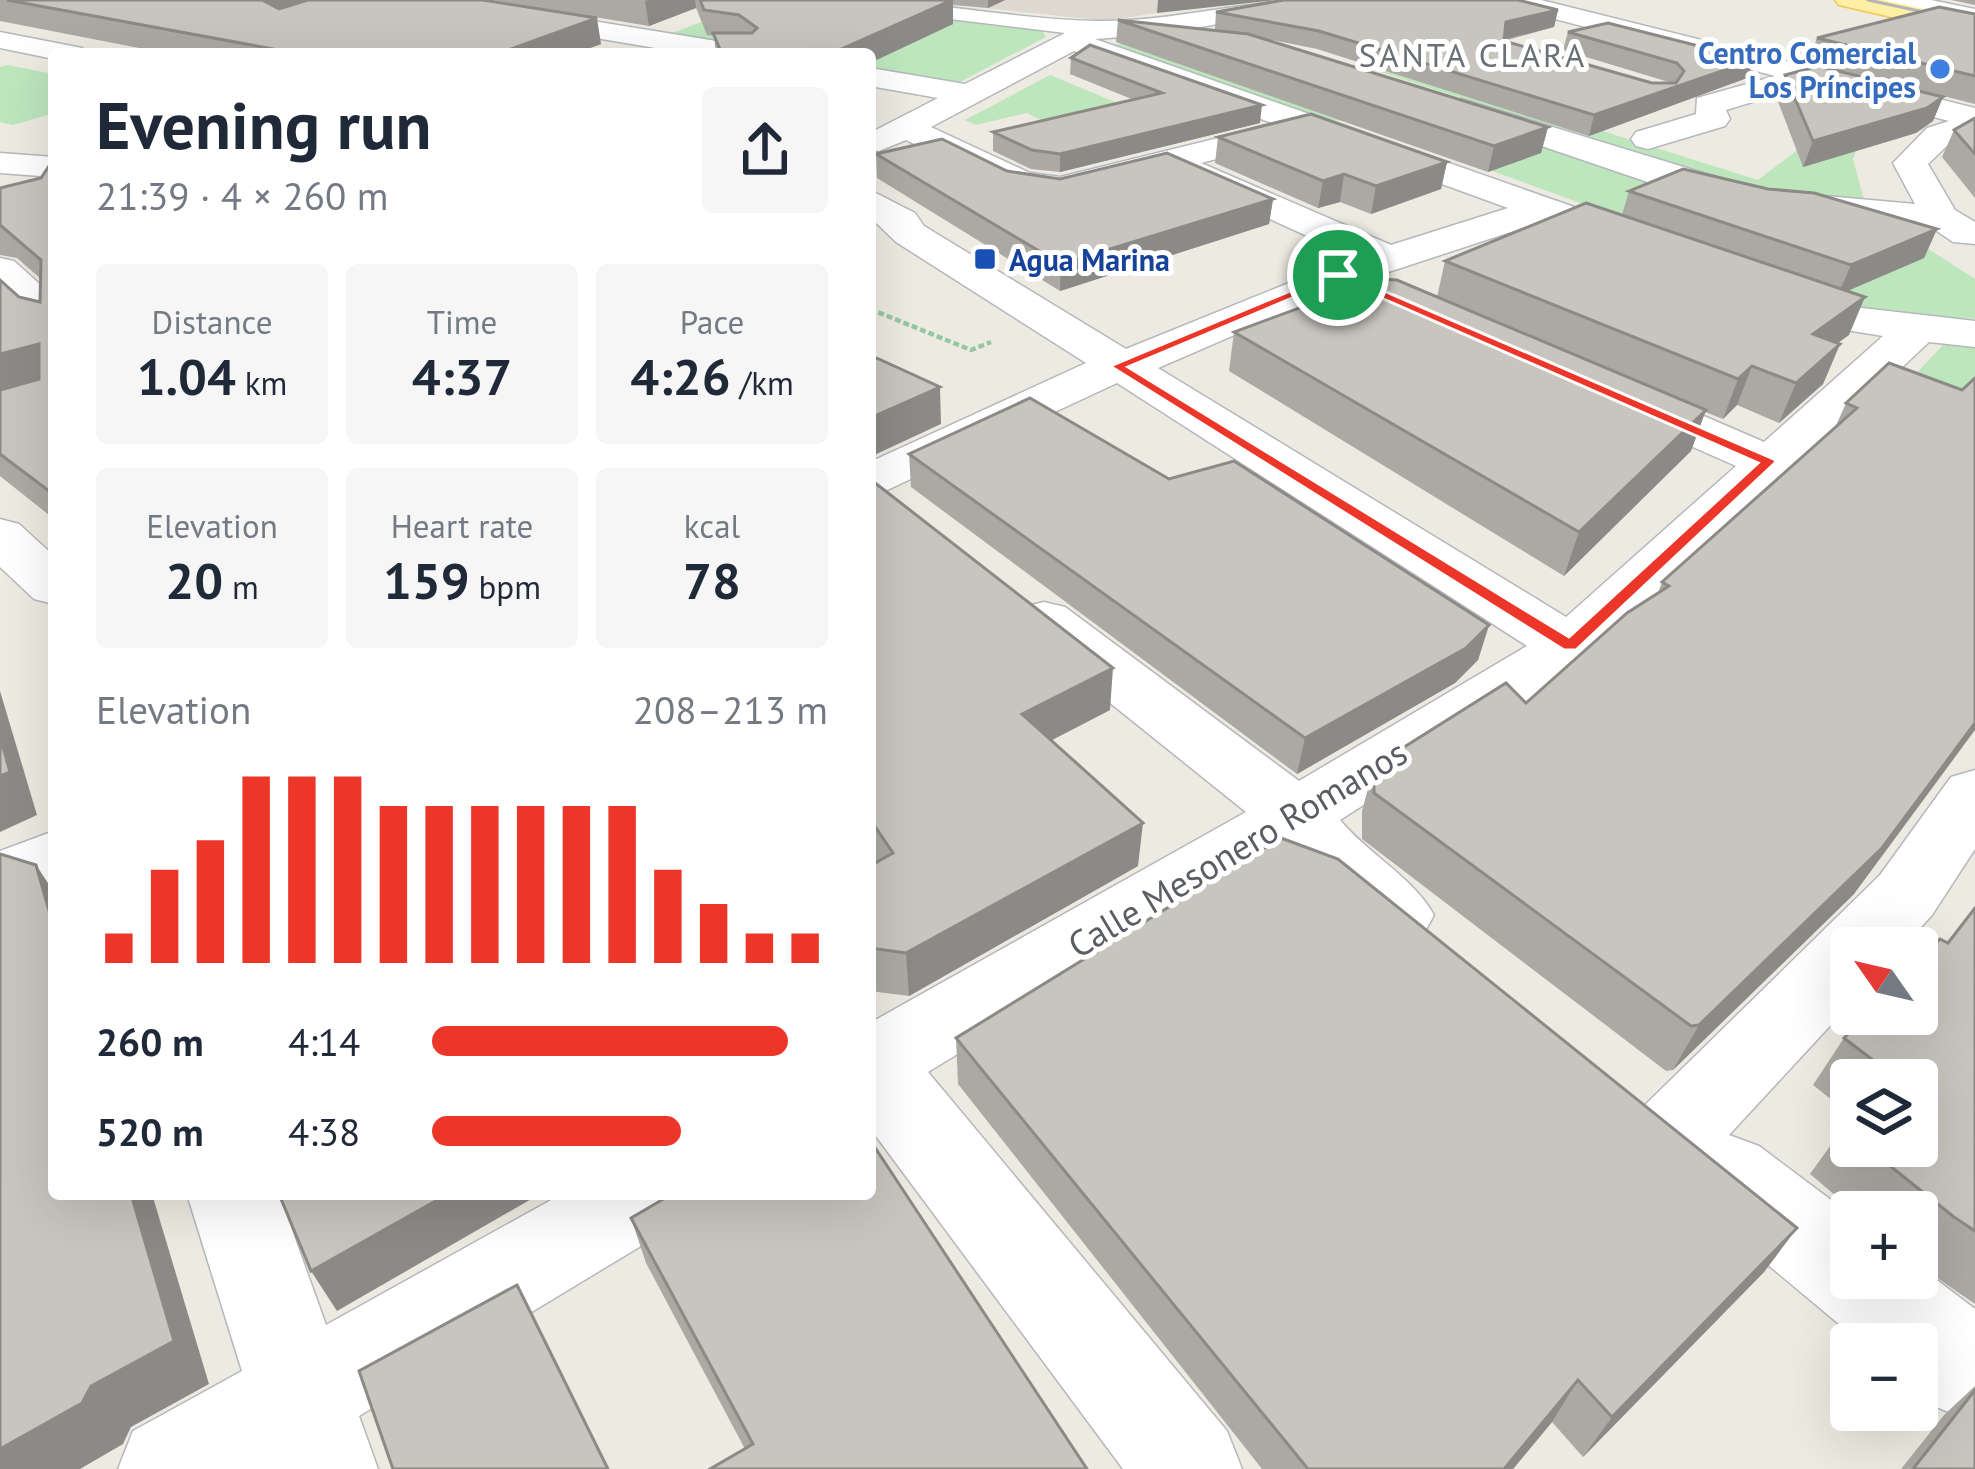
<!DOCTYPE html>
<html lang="en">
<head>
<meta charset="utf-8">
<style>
  :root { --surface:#fff; --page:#f6f6f7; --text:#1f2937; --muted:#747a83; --accent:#ec3629 }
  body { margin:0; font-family:"PT Sans",sans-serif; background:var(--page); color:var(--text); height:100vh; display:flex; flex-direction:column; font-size:45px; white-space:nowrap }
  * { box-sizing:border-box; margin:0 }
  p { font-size:39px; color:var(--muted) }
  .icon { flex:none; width:66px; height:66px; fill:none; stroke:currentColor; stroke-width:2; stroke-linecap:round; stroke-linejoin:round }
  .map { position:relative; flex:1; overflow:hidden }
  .drawer { position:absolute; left:48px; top:48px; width:828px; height:1152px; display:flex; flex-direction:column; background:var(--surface); border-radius:12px; box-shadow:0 12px 48px #0002 }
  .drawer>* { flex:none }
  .needle { width:78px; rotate:304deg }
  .controls { position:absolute; left:1830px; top:927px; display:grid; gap:24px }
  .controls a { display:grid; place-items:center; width:108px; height:108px; border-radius:12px; background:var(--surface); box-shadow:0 12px 48px #0002; font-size:60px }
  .pin { position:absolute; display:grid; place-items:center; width:102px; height:102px; color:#fff; margin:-51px; border:6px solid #fff; border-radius:50%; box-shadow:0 3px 12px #0007 }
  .round { display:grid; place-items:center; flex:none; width:126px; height:126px; border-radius:12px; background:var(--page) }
  .overview { display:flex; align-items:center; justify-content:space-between; height:204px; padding:0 48px }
  h1 { font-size:66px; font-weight:700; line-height:90px }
  .figures { display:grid; grid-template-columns:repeat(3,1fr); gap:18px; height:204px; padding:12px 48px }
  .figures div { display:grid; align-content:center; border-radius:12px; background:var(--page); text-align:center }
  .figures b { font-size:51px; font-weight:700 }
  .figures small { font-size:33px; font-weight:400 }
  .figures p { font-size:33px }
  .chart { height:336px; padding:24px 48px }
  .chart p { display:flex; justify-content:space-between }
  .chart svg { width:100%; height:216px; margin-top:12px; stroke:var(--accent); stroke-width:6 }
  ul { padding:0 48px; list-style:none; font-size:39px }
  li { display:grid; grid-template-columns:192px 144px 1fr; align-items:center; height:90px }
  li i { height:30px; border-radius:15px; background:var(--accent) }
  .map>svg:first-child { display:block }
  .education { fill:#ddd9d0 }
  .green { fill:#bde6bd }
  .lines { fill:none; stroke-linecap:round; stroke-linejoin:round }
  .minor-casing { stroke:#b4b8bc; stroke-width:3 }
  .major-casing { stroke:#f3c554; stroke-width:3 }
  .path { stroke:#96c7a4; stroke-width:4.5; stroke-dasharray:6 3; stroke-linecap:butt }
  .minor { fill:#fff; fill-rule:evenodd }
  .major { fill:#ffefa5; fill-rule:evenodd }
  .tram { stroke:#b3b4b4; stroke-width:3 }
  .wall { fill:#aca9a4 }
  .shaded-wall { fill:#8c8a86 }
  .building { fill:#c8c5bf; stroke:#8c8a86; stroke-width:3 }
  .route { fill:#ec3629; stroke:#fff; stroke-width:3; fill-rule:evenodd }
  .shop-dot { fill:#3f7fe0; stroke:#fff; stroke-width:4.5 }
  .transit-dot { fill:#1a4fb4; stroke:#fff; stroke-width:4.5 }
  .labels { text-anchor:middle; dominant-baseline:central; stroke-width:10; stroke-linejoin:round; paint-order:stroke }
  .far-shop-label { font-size:30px; font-weight:bold; fill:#366cbe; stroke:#fff; text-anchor:end }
  .far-transit-label { font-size:30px; font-weight:bold; fill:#164399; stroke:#fff; text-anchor:start }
  .far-neighbourhood-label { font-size:33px; letter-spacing:3px; fill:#6b7075; stroke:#fff }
  .street-label { font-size:36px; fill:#5a5e63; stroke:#fff }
</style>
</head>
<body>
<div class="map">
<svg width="1975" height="1469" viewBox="0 0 1975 1469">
  <rect width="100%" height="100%" fill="#edeae1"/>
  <path class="education" d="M955,0H1233L1108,21L949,4Z"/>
  <g class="green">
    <path d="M760,0H806L1041,29L1046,37L956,84L870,69V54H778L667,35Z"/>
    <path d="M1405,38L1415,72L1758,180L1813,138L1861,137L1853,159L1864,200L1732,185L1368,68Z"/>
    <path d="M1123,43H1178L1916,241L1975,279V319L1875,311L1361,123L1323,119L1105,47Z"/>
    <path d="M7,65L54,74V113L13,125L0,122V67Z"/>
    <path d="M1050,75L1125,106L1049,124L1027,113L976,125L965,120Z"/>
    <path d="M1946,342L1975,346V401L1884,407Z"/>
  </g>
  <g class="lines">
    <defs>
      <g id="minor">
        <path d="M404,0H464L741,45L755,54H691L417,8Z"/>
        <path d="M847,0C932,0 1014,20 1097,21C1172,22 1244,0 1319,0L1306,8L1162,34L1095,39L1657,236L1662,244L1657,252L1643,256L1544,221L1352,284L1158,368L1566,617L1736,466L1600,406L1593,396L1600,386H1634L1764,442L1883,336L1840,329L1754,298L1748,289L1754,280H1784L1862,308L1975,321V347L1929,342L1592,659L1340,820C1368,854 1413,877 1434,915L1423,935C1415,938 1403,944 1395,943C1357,943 1308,882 1287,853L928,1072L1227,1431L1242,1469H1123L870,1128V1023L1246,812L1023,633L1014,620L1023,607L1044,602L1065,607L1299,781L1527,646L1117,383L870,498V462L1086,363L896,242L870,217V190L915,213L924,226L1126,349L1353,257L1180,178L1176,169L1060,199L1009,191L906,140L879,151L870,149V133L938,98L870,86V68L965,84L1065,33L860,8ZM1074,51L1275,124L1060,177L1030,173L931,127ZM1307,135L1508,208L1391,245L1201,163Z"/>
        <path d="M1497,0H1541L1975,108V134L1951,142L1928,164L1955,210L1975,222V244L1953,242L1931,227L1759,212L1680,193L1450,115L1445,108L1461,99L1759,190L1915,204L1893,163L1927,128L1949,121L1809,85L1726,110L1730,119L1725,126L1648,149L1636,146L1631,139L1636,132L1696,114L1697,98L1775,76L1501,5Z"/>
        <path d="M1882,0H1931L1975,9V25L1886,5Z"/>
        <path d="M0,32L82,48L86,54H54V59L0,48Z"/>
        <path d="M0,153L54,157V177L0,173Z"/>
        <path d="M0,258L14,261L54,297V333L39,329L0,292Z"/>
        <path d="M0,519L19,524L54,556V604L34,599L0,567Z"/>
        <path d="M1975,770V849L1932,915L1902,948H1851V1003L1729,1135L1759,1146L1851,1215V1278H1917V1265L1975,1309V1423L1939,1408L1917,1389V1344H1863L1695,1204L1682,1175L1685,1169L1674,1173L1643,1161L1630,1134L1643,1107L1880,875L1951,777Z"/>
        <path d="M54,831V888L0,909V851Z"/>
        <path d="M187,1194H279L326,1325L562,1194H693L679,1223L359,1416L378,1469H118L133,1431L242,1371Z"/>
      </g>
      <path id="major" d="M1835,0H1883L1975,20V36L1839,5Z"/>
    </defs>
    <use href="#minor" class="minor-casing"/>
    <use href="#major" class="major-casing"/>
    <path class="path" d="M870,309L971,350L991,342"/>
    <use href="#minor" class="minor"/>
    <use href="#major" class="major"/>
    <path class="tram" d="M1868,0L1975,23"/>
  </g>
  <g class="wall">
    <path d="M0,0H483L601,44L574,54H170L0,21Z"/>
    <path d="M492,0H1005L988,8L953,5V24L870,63V54H716L714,36L707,35L696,8L649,26Z"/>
    <path d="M1951,0H1975V5Z"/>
    <path d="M1558,10L1554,27L1504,41L1652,83H1672L1563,50L1568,32L1754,60L1747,78L1589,136L1317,49L1262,38L1548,127L1541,153L1488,172L1116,42L1118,20L1227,31L1215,29L1216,12Z"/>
    <path d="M1975,14V104L1808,62L1817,38Z"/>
    <path d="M1071,58L1260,123L1060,172L1031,169L993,151V132L1134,100L1070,74Z"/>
    <path d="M1785,75L1943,97L1933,121L1916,133L1803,167L1777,99Z"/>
    <path d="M1975,118V198L1942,157L1954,130Z"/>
    <path d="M1218,137L1447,162L1441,189L1371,214L1340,202L1318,208L1215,163Z"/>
    <path d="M876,154L1060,179L1273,199L1269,224L1060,291L877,178Z"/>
    <path d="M54,166V519L0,476V280L19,297L40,302L41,279L17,258L0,255V188L41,178Z"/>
    <path d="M1629,191L1937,229L1924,258L1847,291L1849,335L1837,343L1840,344L1823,384L1779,423L1737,405L1723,419L1705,412L1691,451L1564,576L1229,371L1234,332L1437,297L1445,261L1622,215Z"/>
    <path d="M1889,363L1854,894L1673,1070L1666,1071L1362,839V811L1374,766L1526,703L1658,593L1662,582L1835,428L1846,403Z"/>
    <path d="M909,454L1169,479L1489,625L1478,660L1455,683L1297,774L911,487Z"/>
    <path d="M870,479L1110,710L1052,740L1138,866L909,996L870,991V866L874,864L870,857Z"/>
    <path d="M1975,908V1304L1917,1264V1212H1855L1810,1174L1843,1128L1851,1121V1146H1917V1080H1851V1115L1813,1085L1844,1038L1948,943Z"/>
    <path d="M956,1038L1797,1228L1764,1272L1583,1457L1552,1422L1513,1469H1262L958,1084Z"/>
    <path d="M631,1218L1087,1469L745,1449L646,1263Z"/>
    <path d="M1975,1386V1469H1901L1944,1415Z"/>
  </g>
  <g class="shaded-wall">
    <path d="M260,0H322L268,23Z"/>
    <path d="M648,0H695L696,8L649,26L645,1Z"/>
    <path d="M953,0V24L870,63V54H830Z"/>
    <path d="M988,0H1005L988,8Z"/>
    <path d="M1158,0H1277L1157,13Z"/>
    <path d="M1558,10L1554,27L1502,40L1506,22Z"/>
    <path d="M597,18L601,44L574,54H497Z"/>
    <path d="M1754,60L1747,78L1589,136L1594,115Z"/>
    <path d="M1943,97L1933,121L1916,133L1803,167L1813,141Z"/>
    <path d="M1262,105L1260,123L1060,172V154Z"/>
    <path d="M1548,127L1541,153L1488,172L1494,146Z"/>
    <path d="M1447,162L1441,189L1371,214L1376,186Z"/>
    <path d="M1344,174L1340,202L1318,208L1323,181Z"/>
    <path d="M1273,199L1269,224L1060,291L1061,264Z"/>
    <path d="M1937,229L1924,258L1838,295L1851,265Z"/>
    <path d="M1865,297L1849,335L1796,373L1813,334Z"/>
    <path d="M39,344L54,375L0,395V354Z"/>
    <path d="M1840,344L1823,384L1779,423L1796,383Z"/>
    <path d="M1752,366L1737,405L1723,419L1738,379Z"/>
    <path d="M940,387L941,424L870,457V418Z"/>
    <path d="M1706,410L1691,451L1564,576L1579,532Z"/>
    <path d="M1489,625L1478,660L1455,683L1297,774L1305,738Z"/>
    <path d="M1113,668L1110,710L1021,756L1022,714Z"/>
    <path d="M0,691L37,815L0,832Z"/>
    <path d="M1975,723V730L1854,894L1673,1070L1699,1025Z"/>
    <path d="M1143,823L1138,866L909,996L906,953Z"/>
    <path d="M36,865L54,892V928Z"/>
    <path d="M131,1194H152L209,1384L131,1427L123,1444L80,1469H0V1449Z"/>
    <path d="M448,1194H540L337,1311L311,1271Z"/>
    <path d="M1797,1228L1764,1272L1583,1457L1612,1417Z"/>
    <path d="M1578,1380L1552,1422L1513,1469H1504Z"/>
  </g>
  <g class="building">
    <path d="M7,0H262L279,9L308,0H483L597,18L497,54H300Z"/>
    <path d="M700,0H952L830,54H722L713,33H752L757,28L739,15L704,10Z"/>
    <path d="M1284,0H1518L1558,10L1506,22L1504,41L1652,83H1676L1684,71L1677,63L1568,32L1608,23L1754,60L1594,115L1319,31L1216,12Z"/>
    <path d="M1939,7L1975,14V76L1817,38Z"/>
    <path d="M1118,20L1248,34L1548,127L1494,146Z"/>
    <path d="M1090,45L1262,105L1060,154L1032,150L993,132L1162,93L1071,58Z"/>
    <path d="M1818,66L1943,97L1927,108L1813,141L1785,75Z"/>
    <path d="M1311,114L1447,162L1376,186L1344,174L1323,181L1218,137Z"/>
    <path d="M1975,118V154L1954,130Z"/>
    <path d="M942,139L1007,171L1060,179L1167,153L1273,199L1061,264L876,154Z"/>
    <path d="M49,166H54V490L49,491L0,454V390L39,379V344L0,354V280L19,297L40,302L41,260L0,225V188L41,178Z"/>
    <path d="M1683,169L1768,189L1814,193L1937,229L1851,265L1629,191Z"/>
    <path d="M1586,203L1865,297L1813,334L1840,344L1796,383L1752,366L1738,379L1445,261Z"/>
    <path d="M1378,279L1397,280L1706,410L1579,532L1234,332Z"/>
    <path d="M870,355L940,387L870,418Z"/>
    <path d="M1889,363L1962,390L1975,378V723L1882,848L1699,1025L1691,1026L1374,793V766L1506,683L1526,703L1627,613L1669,586L1662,582L1857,408L1846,403Z"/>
    <path d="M1030,398L1169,479L1234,461L1489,625L1466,648L1305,738L909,454Z"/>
    <path d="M870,479L1113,668L1022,714L1143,823L906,953L870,948V866L893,853L870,819Z"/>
    <path d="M0,737L10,772L0,776Z"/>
    <path d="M1281,838L1338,859L1797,1228L1612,1417L1578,1380L1504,1469H1308L956,1038Z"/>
    <path d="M0,854L36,865L54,928V1194H131L174,1341L91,1386L82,1403L0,1449Z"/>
    <path d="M1975,908V1231L1954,1217L1865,1146H1917V1080H1899L1844,1038L1868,1014H1917V962L1940,939L1948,943Z"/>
    <path d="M1851,1121V1135L1843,1128Z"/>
    <path d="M870,1140L1087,1469H710L753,1444L631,1218L672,1194H870Z"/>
    <path d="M279,1194H448L311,1271Z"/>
    <path d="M517,1285L608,1469H393L359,1371Z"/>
    <path d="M1975,1390V1469H1913Z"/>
  </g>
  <path class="route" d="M1338,271L1774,459L1776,462L1576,650H1564L1110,366ZM1338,279L1758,463L1569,637L1128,367Z"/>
  <circle class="shop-dot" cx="1940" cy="69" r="12"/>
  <rect class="transit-dot" x="973" y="247" width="24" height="24" rx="6"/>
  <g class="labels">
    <g class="far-shop-label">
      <text x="1916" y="52">Centro Comercial<tspan x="1916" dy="34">Los Príncipes</tspan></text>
    </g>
    <g class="far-transit-label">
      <text x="1009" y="259">Agua Marina</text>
    </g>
    <g class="far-neighbourhood-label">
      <text x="1473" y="54">SANTA CLARA</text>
    </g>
    <g class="street-label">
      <text transform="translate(1237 848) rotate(-31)">Calle Mesonero Romanos</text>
    </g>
  </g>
</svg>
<div class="controls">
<a><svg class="needle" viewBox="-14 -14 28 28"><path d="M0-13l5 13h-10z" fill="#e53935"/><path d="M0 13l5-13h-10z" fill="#747a83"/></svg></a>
<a><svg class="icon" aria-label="layers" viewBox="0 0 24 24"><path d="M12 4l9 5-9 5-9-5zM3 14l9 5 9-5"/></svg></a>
<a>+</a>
<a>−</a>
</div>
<div class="pin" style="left:1338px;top:275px;background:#1e9e55"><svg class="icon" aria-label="arrive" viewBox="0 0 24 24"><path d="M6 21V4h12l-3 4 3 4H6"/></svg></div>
<section class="drawer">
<div class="overview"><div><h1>Evening run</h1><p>21:39 · 4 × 260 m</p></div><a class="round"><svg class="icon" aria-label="share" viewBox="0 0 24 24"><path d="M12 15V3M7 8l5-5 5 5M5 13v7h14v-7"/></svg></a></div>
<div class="figures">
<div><p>Distance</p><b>1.04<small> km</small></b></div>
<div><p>Time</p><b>4:37</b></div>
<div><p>Pace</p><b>4:26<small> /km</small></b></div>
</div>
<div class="figures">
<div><p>Elevation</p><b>20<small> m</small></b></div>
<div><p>Heart rate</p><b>159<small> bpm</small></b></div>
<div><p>kcal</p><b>78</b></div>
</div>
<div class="chart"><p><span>Elevation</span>208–213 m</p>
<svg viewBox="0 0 160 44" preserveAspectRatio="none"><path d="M5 44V38M15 44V25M25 44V19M35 44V6M45 44V6M55 44V6M65 44V12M75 44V12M85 44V12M95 44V12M105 44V12M115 44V12M125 44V25M135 44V32M145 44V38M155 44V38"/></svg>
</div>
<ul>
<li><b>260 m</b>4:14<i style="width:90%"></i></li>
<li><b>520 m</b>4:38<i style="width:63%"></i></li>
</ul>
</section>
</div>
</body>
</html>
